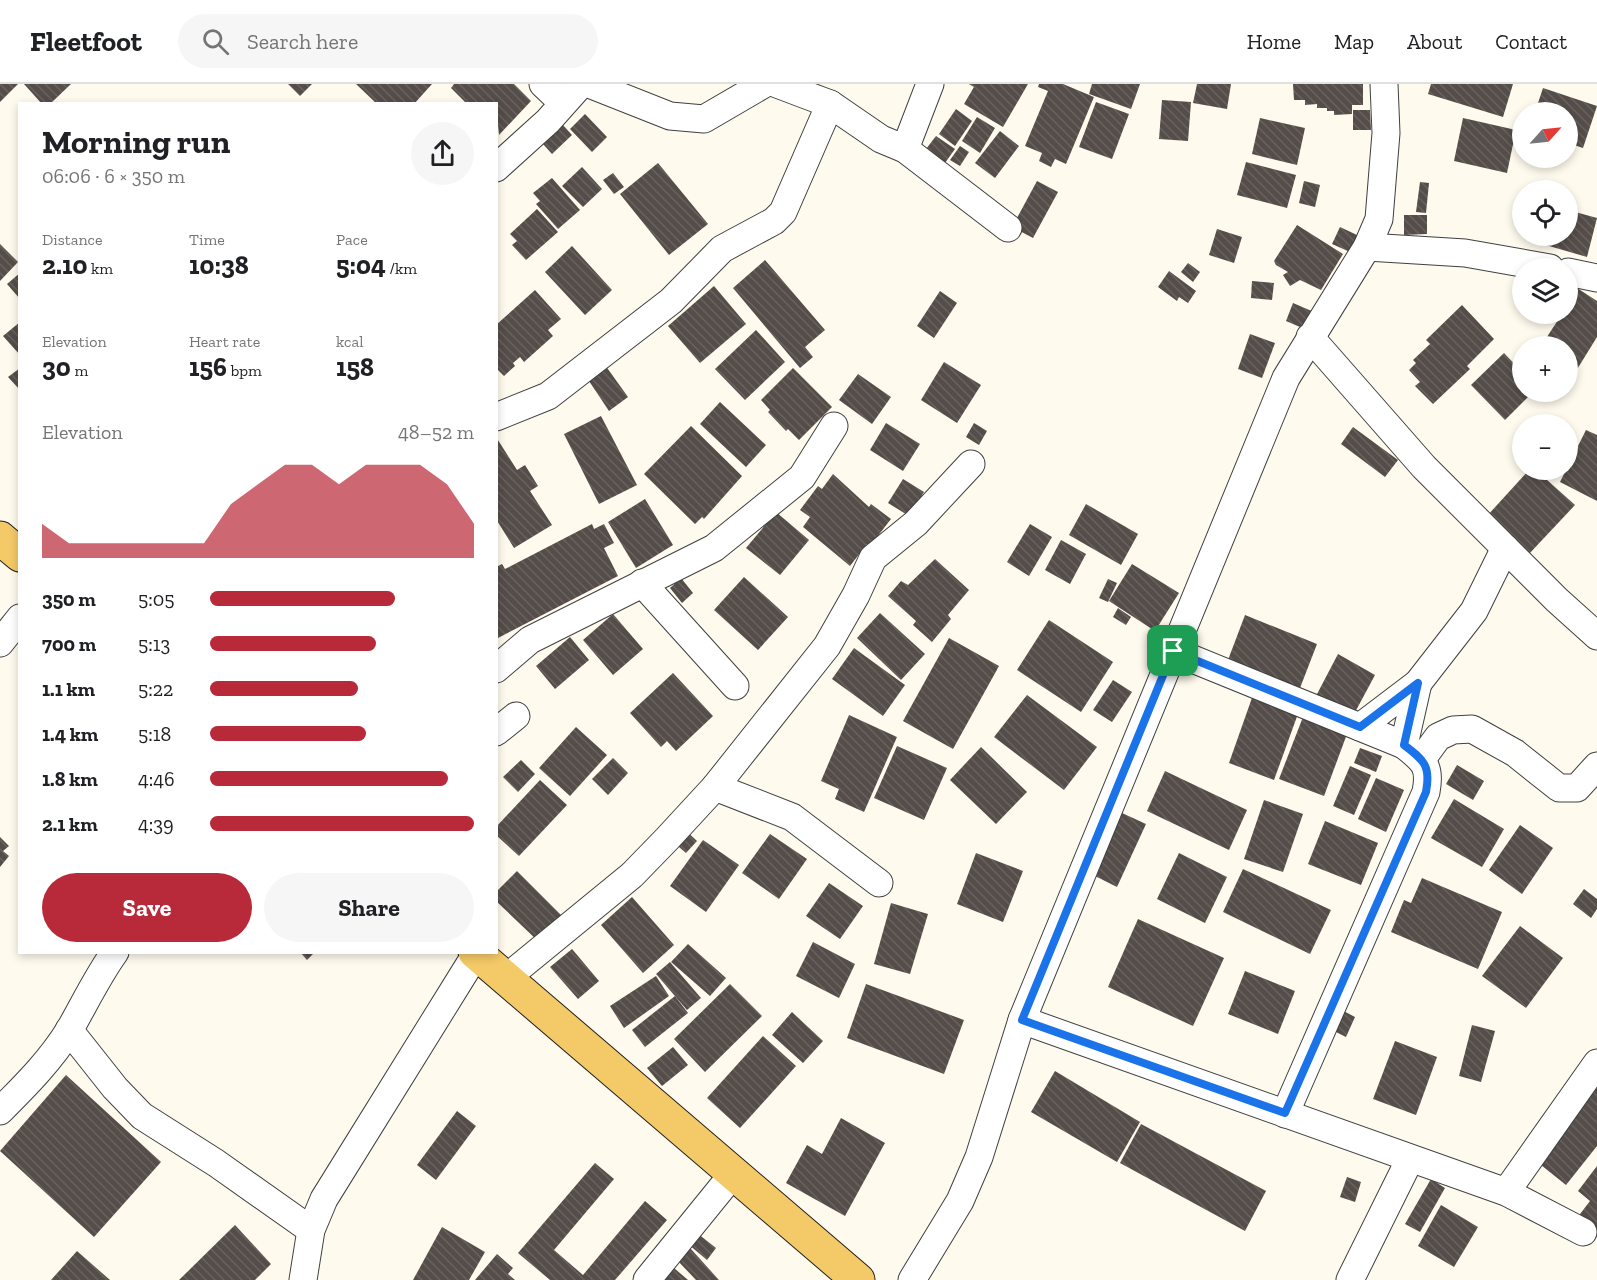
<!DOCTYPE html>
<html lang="en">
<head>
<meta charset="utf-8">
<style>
  :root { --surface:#fff; --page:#f6f6f6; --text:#202124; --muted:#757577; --line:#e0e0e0; --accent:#b82939 }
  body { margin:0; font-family:"Zilla Slab",serif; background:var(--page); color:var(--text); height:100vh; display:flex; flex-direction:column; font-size:22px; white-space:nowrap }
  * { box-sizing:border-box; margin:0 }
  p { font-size:20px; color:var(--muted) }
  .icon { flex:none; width:33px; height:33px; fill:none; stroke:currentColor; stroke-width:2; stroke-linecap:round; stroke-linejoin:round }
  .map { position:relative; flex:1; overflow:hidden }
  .sheet { position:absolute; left:18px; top:18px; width:480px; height:852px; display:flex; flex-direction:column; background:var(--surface); border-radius:0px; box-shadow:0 3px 9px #0003 }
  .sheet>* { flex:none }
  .needle { width:39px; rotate:63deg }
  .tools { position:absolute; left:1512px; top:18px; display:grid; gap:12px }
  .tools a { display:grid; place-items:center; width:66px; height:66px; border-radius:50%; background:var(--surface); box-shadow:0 3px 9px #0003; font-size:30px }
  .pin { position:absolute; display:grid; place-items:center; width:51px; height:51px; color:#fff; margin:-26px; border-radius:12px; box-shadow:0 3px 9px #0006 }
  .round { display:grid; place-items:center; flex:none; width:63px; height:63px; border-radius:32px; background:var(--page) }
  .overview { display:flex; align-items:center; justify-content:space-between; height:102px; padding:0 24px }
  h1 { font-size:33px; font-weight:800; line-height:45px }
  .stats { display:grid; grid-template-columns:repeat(3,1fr); gap:9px; height:102px; padding:6px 24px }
  .stats div { display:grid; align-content:center }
  .stats b { font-size:26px; font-weight:800 }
  .stats small { font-size:16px; font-weight:400 }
  .stats p { font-size:16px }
  .chart { height:168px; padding:12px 24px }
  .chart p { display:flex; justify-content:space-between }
  .chart svg { width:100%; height:108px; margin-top:6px; fill:var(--accent); opacity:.7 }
  .primary-button { display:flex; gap:12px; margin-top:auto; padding:12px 24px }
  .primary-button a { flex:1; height:69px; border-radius:36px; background:var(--accent); color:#fff; font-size:24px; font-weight:800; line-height:69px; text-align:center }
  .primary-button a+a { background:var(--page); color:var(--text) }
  ul { padding:0 24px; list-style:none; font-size:20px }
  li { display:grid; grid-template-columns:96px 72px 1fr; align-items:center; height:45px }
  li i { height:15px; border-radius:8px; background:var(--accent) }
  header { display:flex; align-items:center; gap:36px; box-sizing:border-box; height:84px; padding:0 30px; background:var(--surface); border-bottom:2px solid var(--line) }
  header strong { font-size:28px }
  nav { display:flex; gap:33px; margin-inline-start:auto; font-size:21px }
  .search { width:420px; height:54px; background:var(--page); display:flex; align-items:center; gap:15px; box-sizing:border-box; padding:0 21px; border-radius:33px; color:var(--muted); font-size:22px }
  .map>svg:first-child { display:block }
  .building { fill:url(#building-back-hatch) }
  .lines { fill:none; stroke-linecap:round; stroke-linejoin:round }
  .minor-casing { stroke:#404040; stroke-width:29 }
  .major-casing { stroke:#1e1e1e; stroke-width:35 }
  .minor { stroke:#fff; stroke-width:27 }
  .major { stroke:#f4c967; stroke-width:33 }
  .route-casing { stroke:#fff; stroke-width:12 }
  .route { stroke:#1a73e8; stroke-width:8 }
</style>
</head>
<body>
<header>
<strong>Fleetfoot</strong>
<div class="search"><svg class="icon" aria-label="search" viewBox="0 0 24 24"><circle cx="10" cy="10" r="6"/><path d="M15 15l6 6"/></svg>Search here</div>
<nav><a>Home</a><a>Map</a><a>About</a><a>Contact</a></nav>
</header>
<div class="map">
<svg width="1597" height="1196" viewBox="0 0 1597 1196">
  <defs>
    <pattern id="building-back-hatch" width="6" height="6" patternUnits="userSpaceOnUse" patternTransform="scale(1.5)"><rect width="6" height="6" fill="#554d49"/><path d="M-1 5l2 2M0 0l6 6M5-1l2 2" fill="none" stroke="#68625f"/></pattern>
  </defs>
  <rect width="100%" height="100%" fill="#fefaed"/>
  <g class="building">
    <path d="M0,0H18L0,18Z"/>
    <path d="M24,0H71L50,20H42Z"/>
    <path d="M288,0H312L300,12Z"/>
    <path d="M356,0H432L414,20H377Z"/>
    <path d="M454,0H514L531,17L499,51L496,20H467L451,4Z"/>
    <path d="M969,0H1028L1003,43L964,20L974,3Z"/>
    <path d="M1039,0H1063L1094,13L1066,80L1055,75L1051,83L1039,77L1042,69L1025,62L1048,7L1038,3Z"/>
    <path d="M1092,0H1140L1131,25L1089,10Z"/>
    <path d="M1197,0H1231L1227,25L1193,19Z"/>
    <path d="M1293,0H1363V21H1352V30L1334,31V27H1327V24H1317V20L1305,21V16H1294Z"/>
    <path d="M1431,0H1513L1503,33L1428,10Z"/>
    <path d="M1543,4L1597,22L1583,64L1568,59V28H1535Z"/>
    <path d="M1162,16L1191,18L1188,57L1159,55Z"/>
    <path d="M1096,18L1129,30L1112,75L1079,63Z"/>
    <path d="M956,25L972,37L955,62L939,50Z"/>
    <path d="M1353,26H1370L1371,46H1353Z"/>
    <path d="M585,30L607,53L592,68L570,45Z"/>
    <path d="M977,33L995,44L980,69L962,57Z"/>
    <path d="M1260,34L1305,44L1297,81L1252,70Z"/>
    <path d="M1463,34L1516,46L1507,89L1454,77Z"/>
    <path d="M563,41L572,51L552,70L543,60Z"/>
    <path d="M1000,47L1019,62L995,94L975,79Z"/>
    <path d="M936,52L955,65L945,79L926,65Z"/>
    <path d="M960,62L969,68L960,82L950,76Z"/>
    <path d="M1246,78L1296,91L1287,124L1237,111Z"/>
    <path d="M658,79L708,140L669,171L620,110Z"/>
    <path d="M582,83L602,105L583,123L562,102Z"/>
    <path d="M613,89L624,103L614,110L603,96Z"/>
    <path d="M552,94L580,126L558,145L536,120L540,117L533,109Z"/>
    <path d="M1037,97L1058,108L1033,154L1012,143Z"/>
    <path d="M1304,97L1320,101L1315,123L1299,119Z"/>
    <path d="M1420,98L1429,99L1426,129L1416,128Z"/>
    <path d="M537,125L558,148L526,176L512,161L517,157L510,150Z"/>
    <path d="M1568,126L1597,134L1587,173L1525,155L1526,152H1568Z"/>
    <path d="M1404,131H1427V150L1404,151Z"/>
    <path d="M1297,141L1343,170L1321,206L1300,196L1290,202L1283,191L1288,188L1276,181L1274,177Z"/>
    <path d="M1340,143L1357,151L1350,168L1332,160Z"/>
    <path d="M1217,145L1242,153L1234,179L1209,171Z"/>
    <path d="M0,160L18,178L0,197Z"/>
    <path d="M572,162L612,206L585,231L545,188Z"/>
    <path d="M765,176L825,246L805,263L813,273L800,284L733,204Z"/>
    <path d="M1188,179L1200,188L1193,198L1181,188Z"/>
    <path d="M1169,187L1196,207L1188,219L1179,213L1177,217L1158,203Z"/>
    <path d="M20,189V215L7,200Z"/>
    <path d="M1252,197L1274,199L1272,216L1251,214Z"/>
    <path d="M714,202L746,240L700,279L668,242Z"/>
    <path d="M1577,204L1597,217V253L1568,300V262H1541L1562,230H1568V220Z"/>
    <path d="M535,206L561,235L548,246L553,252L524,278L520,273L513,279L515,282L504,292L496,284V241Z"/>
    <path d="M940,207L957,219L934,254L917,242Z"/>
    <path d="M1293,219L1314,228L1307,246L1286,237Z"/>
    <path d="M1462,221L1494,255L1467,282L1470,285L1433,320L1415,302L1420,298L1409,286L1416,279L1413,276L1430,260L1426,256Z"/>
    <path d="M20,238V271L3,252Z"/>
    <path d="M756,246L785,278L745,316L715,285Z"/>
    <path d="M1250,250L1275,259L1262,294L1238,285Z"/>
    <path d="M1504,269L1522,288V308H1533L1505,336L1471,301Z"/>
    <path d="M944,278L981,301L957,339L921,316Z"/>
    <path d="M605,281L628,313L609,327L587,294Z"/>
    <path d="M20,284V306L8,293Z"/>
    <path d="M793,284L832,323L799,356L788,345L786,347L768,328L770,326L761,316Z"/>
    <path d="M858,290L891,313L872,340L839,316Z"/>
    <path d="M720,318L766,361L746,383L700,340Z"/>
    <path d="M601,332L637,401L599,420L564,350Z"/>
    <path d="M886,339L920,360L903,387L870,366Z"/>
    <path d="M974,339L987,347L979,361L966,353Z"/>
    <path d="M691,342L742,392L704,435L702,433L695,440L644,390Z"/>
    <path d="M1353,343L1398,376L1385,393L1341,360Z"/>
    <path d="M1586,346L1597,351V417L1560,398Z"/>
    <path d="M496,353L517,386L525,381L538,402L530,407L552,441L514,464L496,435Z"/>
    <path d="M1529,386H1536L1575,421L1529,470L1487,432Z"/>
    <path d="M833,390L869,423L871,420L891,435L870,462L867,460L850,482L803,443L810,433L800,426L818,402L822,405Z"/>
    <path d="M903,395L924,408L909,432L888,419Z"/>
    <path d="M645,415L673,461L636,484L608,438Z"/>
    <path d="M1086,420L1138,450L1121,481L1069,451Z"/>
    <path d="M776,428L809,456L780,491L746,464Z"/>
    <path d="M592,440L594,445L604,440L614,459L604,464L618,492L498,554L496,483L502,480L505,485Z"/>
    <path d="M1030,440L1052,453L1029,492L1007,478Z"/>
    <path d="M1061,456L1086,470L1070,500L1045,486Z"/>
    <path d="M935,475L969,506L948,531L951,535L932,558L913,541L916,537L888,512L901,497L908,501Z"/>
    <path d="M1132,480L1179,509L1155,547L1109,517Z"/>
    <path d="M744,493L788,533L758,566L714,526Z"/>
    <path d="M681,494L693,509L682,519L670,504Z"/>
    <path d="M1108,495L1117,499L1108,518L1099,514Z"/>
    <path d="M1118,524L1131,533L1126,541L1113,533Z"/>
    <path d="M880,529L925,570L901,596L857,554Z"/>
    <path d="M613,530L643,565L613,591L583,556Z"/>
    <path d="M1245,531L1317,560L1300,604L1228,576Z"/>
    <path d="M1049,536L1113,578L1081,628L1017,586Z"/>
    <path d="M570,553L589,576L555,605L536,582Z"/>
    <path d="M949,554L999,582L953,665L903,637Z"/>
    <path d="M854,564L905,601L883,632L832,595Z"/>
    <path d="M1338,570L1375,591L1353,632L1316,612Z"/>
    <path d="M673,589L713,632L676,667L667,657L661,663L630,629Z"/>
    <path d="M1113,596L1132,608L1112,638L1093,626Z"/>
    <path d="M1027,611L1097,663L1064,706L994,653Z"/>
    <path d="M1253,611L1299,627L1274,696L1229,679Z"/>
    <path d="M849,631L897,653L864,728L835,715L839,705L821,697Z"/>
    <path d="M1303,633L1347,650L1324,712L1279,695Z"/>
    <path d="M576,643L607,671L570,712L539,684Z"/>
    <path d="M897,662L947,684L924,736L874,714Z"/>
    <path d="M981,663L1027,708L996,740L950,696Z"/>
    <path d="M1360,664L1382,672L1376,688L1354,679Z"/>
    <path d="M613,674L628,689L608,711L592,695Z"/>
    <path d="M521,676L535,690L518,708L503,693Z"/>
    <path d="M1457,681L1484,697L1473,716L1446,700Z"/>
    <path d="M1350,682L1371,691L1354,731L1333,722Z"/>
    <path d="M1165,687L1247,726L1229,766L1147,727Z"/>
    <path d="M1376,694L1404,706L1386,748L1358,735Z"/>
    <path d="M540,696L567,721L519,772L496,751V743Z"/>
    <path d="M1454,715L1504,745L1482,783L1431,754Z"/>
    <path d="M1264,716L1303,730L1283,788L1244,775Z"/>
    <path d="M1122,729L1146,740L1117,803L1093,791Z"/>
    <path d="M1325,737L1378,759L1361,801L1308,780Z"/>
    <path d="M1520,741L1553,764L1522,810L1489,786Z"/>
    <path d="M683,744L697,757L686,769L672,757Z"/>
    <path d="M770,750L807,775L779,815L742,789Z"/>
    <path d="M0,753L9,762L3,767L9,772L0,783Z"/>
    <path d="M703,756L739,781L706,828L670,802Z"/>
    <path d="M976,769L1023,787L1003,838L957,820Z"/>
    <path d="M1179,769L1227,793L1205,839L1157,815Z"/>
    <path d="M1243,785L1331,826L1310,870L1223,828Z"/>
    <path d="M517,787L563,833L539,858L496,817V808Z"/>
    <path d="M1422,794L1502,828L1478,885L1391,848L1404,816L1411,819Z"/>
    <path d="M829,799L863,822L840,855L806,832Z"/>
    <path d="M1584,805L1597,815V825L1591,834L1573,820Z"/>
    <path d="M632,813L674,861L643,889L601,841Z"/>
    <path d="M891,819L928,830L910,890L874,880Z"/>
    <path d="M1138,835L1224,874L1193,942L1108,903Z"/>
    <path d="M1520,842L1563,874L1526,924L1482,892Z"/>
    <path d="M813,858L855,880L839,914L796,892Z"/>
    <path d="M688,860L726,894L710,912L671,878Z"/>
    <path d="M572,865L599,897L578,915L550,883Z"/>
    <path d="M300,868H315L307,876Z"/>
    <path d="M670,878L701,914L687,926L656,890Z"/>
    <path d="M1245,887L1295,907L1278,950L1228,930Z"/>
    <path d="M656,892L669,912L624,944L610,922Z"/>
    <path d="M730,900L762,932L705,988L674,955Z"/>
    <path d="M866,900L964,936L944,990L847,954Z"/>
    <path d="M675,912L688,929L645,963L632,946Z"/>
    <path d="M1334,922L1355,933L1346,953L1324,942Z"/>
    <path d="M792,928L823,957L803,979L772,951Z"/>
    <path d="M1472,941L1495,947L1481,998L1459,992Z"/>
    <path d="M763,952L796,982L740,1044L707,1014Z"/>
    <path d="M1395,957L1437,973L1416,1031L1373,1015Z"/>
    <path d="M673,963L688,981L662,1002L647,984Z"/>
    <path d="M1055,987L1140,1038L1117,1078L1031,1028Z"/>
    <path d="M66,991L161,1078L94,1153L0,1067Z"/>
    <path d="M1597,1000V1062L1566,1101L1536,1077Z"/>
    <path d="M457,1027L476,1042L436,1096L417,1081Z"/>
    <path d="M841,1034L885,1059L845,1132L786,1099L807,1061L822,1070Z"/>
    <path d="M1141,1040L1266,1107L1245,1147L1120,1079Z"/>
    <path d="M595,1079L614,1095L554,1166L583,1191L645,1117L667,1136L615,1196H550L518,1169Z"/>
    <path d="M1597,1082V1151L1577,1134L1590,1117L1578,1107Z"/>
    <path d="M1347,1093L1361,1098L1355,1118L1340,1113Z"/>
    <path d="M1431,1095L1445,1104L1420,1148L1405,1140Z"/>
    <path d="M1441,1121L1478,1143L1454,1183L1418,1162Z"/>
    <path d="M235,1141L271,1180L255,1196H179Z"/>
    <path d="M442,1143L485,1168L469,1196H413Z"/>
    <path d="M697,1149L716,1164L707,1176L688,1160Z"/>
    <path d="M690,1164L719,1196H696L677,1176Z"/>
    <path d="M77,1167L110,1196H51Z"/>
    <path d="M497,1170L513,1184L508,1190L515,1196H475Z"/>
    <path d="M674,1184L688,1196H664Z"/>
  </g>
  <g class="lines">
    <defs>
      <g id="minor">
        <path d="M543,0L563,19"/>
        <path d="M589,0L670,32L704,35L764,0"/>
        <path d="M777,0L830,20L881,55L905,65L1008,144"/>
        <path d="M905,65L930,0"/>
        <path d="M496,84L548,37L581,0"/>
        <path d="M1367,163L1465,169L1550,184"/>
        <path d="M1568,188L1597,194"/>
        <path d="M1310,253L1424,383L1557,516L1597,552"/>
        <path d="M496,333L548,312L671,217L722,165L774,137L783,128L830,20"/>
        <path d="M642,499L735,602"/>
        <path d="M0,559L20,534"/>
        <path d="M1173,567L1404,661C1424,677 1431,682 1426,708L1285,1030"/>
        <path d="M496,585L530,556L714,464L802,393L834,342"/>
        <path d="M1360,643L1418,599L1474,527L1505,464"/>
        <path d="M496,648L516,632"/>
        <path d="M1404,661L1418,599"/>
        <path d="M1422,675L1438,653L1453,646L1472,645L1515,669L1559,704H1577L1597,682"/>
        <path d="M715,703L792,733L879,799"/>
        <path d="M505,895L632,791L667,755L715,703L827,562L856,511L873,474L916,439L971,380"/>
        <path d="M1022,936L1506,1108L1583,1148"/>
        <path d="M69,946L115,1004L142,1032L216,1079L311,1146"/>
        <path d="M0,1027C26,1001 51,976 70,945C85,919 97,893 115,868"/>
        <path d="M1506,1108L1597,979"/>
        <path d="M303,1196L311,1146L324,1115L476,870"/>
        <path d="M647,1196L733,1090"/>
        <path d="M912,1196L960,1117L979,1073L1022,936L1286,294L1367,163L1379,135L1386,49L1384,0"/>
        <path d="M1350,1196L1410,1075"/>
      </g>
      <g id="major">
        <path d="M0,454L20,471"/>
        <path d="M475,868L858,1196"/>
      </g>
    </defs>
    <use href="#minor" class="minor-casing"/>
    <use href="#major" class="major-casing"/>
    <use href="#minor" class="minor"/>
    <use href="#major" class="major"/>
  </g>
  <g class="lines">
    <defs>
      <path id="route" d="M1173,567L1360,643L1418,599L1404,661C1424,676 1431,682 1426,708L1285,1029L1022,936Z"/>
    </defs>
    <use href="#route" class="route-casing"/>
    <use href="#route" class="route"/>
  </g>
</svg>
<div class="tools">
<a><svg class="needle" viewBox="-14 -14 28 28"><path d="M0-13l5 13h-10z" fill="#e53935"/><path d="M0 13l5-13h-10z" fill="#757577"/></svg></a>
<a><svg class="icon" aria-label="locate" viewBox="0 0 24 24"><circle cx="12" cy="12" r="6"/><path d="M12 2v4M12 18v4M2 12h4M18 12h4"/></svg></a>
<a><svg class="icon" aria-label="layers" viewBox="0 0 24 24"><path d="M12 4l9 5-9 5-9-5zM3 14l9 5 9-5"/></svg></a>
<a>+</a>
<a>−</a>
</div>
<div class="pin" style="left:1173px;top:567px;background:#1e9e55"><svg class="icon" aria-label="arrive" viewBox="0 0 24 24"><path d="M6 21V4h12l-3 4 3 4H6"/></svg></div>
<section class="sheet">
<div class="overview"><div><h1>Morning run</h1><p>06:06 · 6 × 350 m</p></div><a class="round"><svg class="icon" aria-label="share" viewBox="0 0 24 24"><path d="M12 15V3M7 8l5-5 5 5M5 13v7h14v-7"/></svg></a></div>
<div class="stats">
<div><p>Distance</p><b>2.10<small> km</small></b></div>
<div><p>Time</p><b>10:38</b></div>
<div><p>Pace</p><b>5:04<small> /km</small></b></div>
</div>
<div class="stats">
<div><p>Elevation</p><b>30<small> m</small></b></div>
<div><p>Heart rate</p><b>156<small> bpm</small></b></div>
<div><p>kcal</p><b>158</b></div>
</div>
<div class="chart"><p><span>Elevation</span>48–52 m</p>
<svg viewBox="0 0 160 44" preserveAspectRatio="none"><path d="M0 44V30L10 38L20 38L30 38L40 38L50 38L60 38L70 22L80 14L90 6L100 6L110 14L120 6L130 6L140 6L150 14L160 30V44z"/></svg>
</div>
<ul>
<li><b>350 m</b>5:05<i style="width:70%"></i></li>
<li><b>700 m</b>5:13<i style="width:63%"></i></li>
<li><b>1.1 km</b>5:22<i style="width:56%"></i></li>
<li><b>1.4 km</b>5:18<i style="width:59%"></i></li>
<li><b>1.8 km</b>4:46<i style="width:90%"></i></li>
<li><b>2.1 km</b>4:39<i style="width:100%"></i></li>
</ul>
<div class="primary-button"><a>Save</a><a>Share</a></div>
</section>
</div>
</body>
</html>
